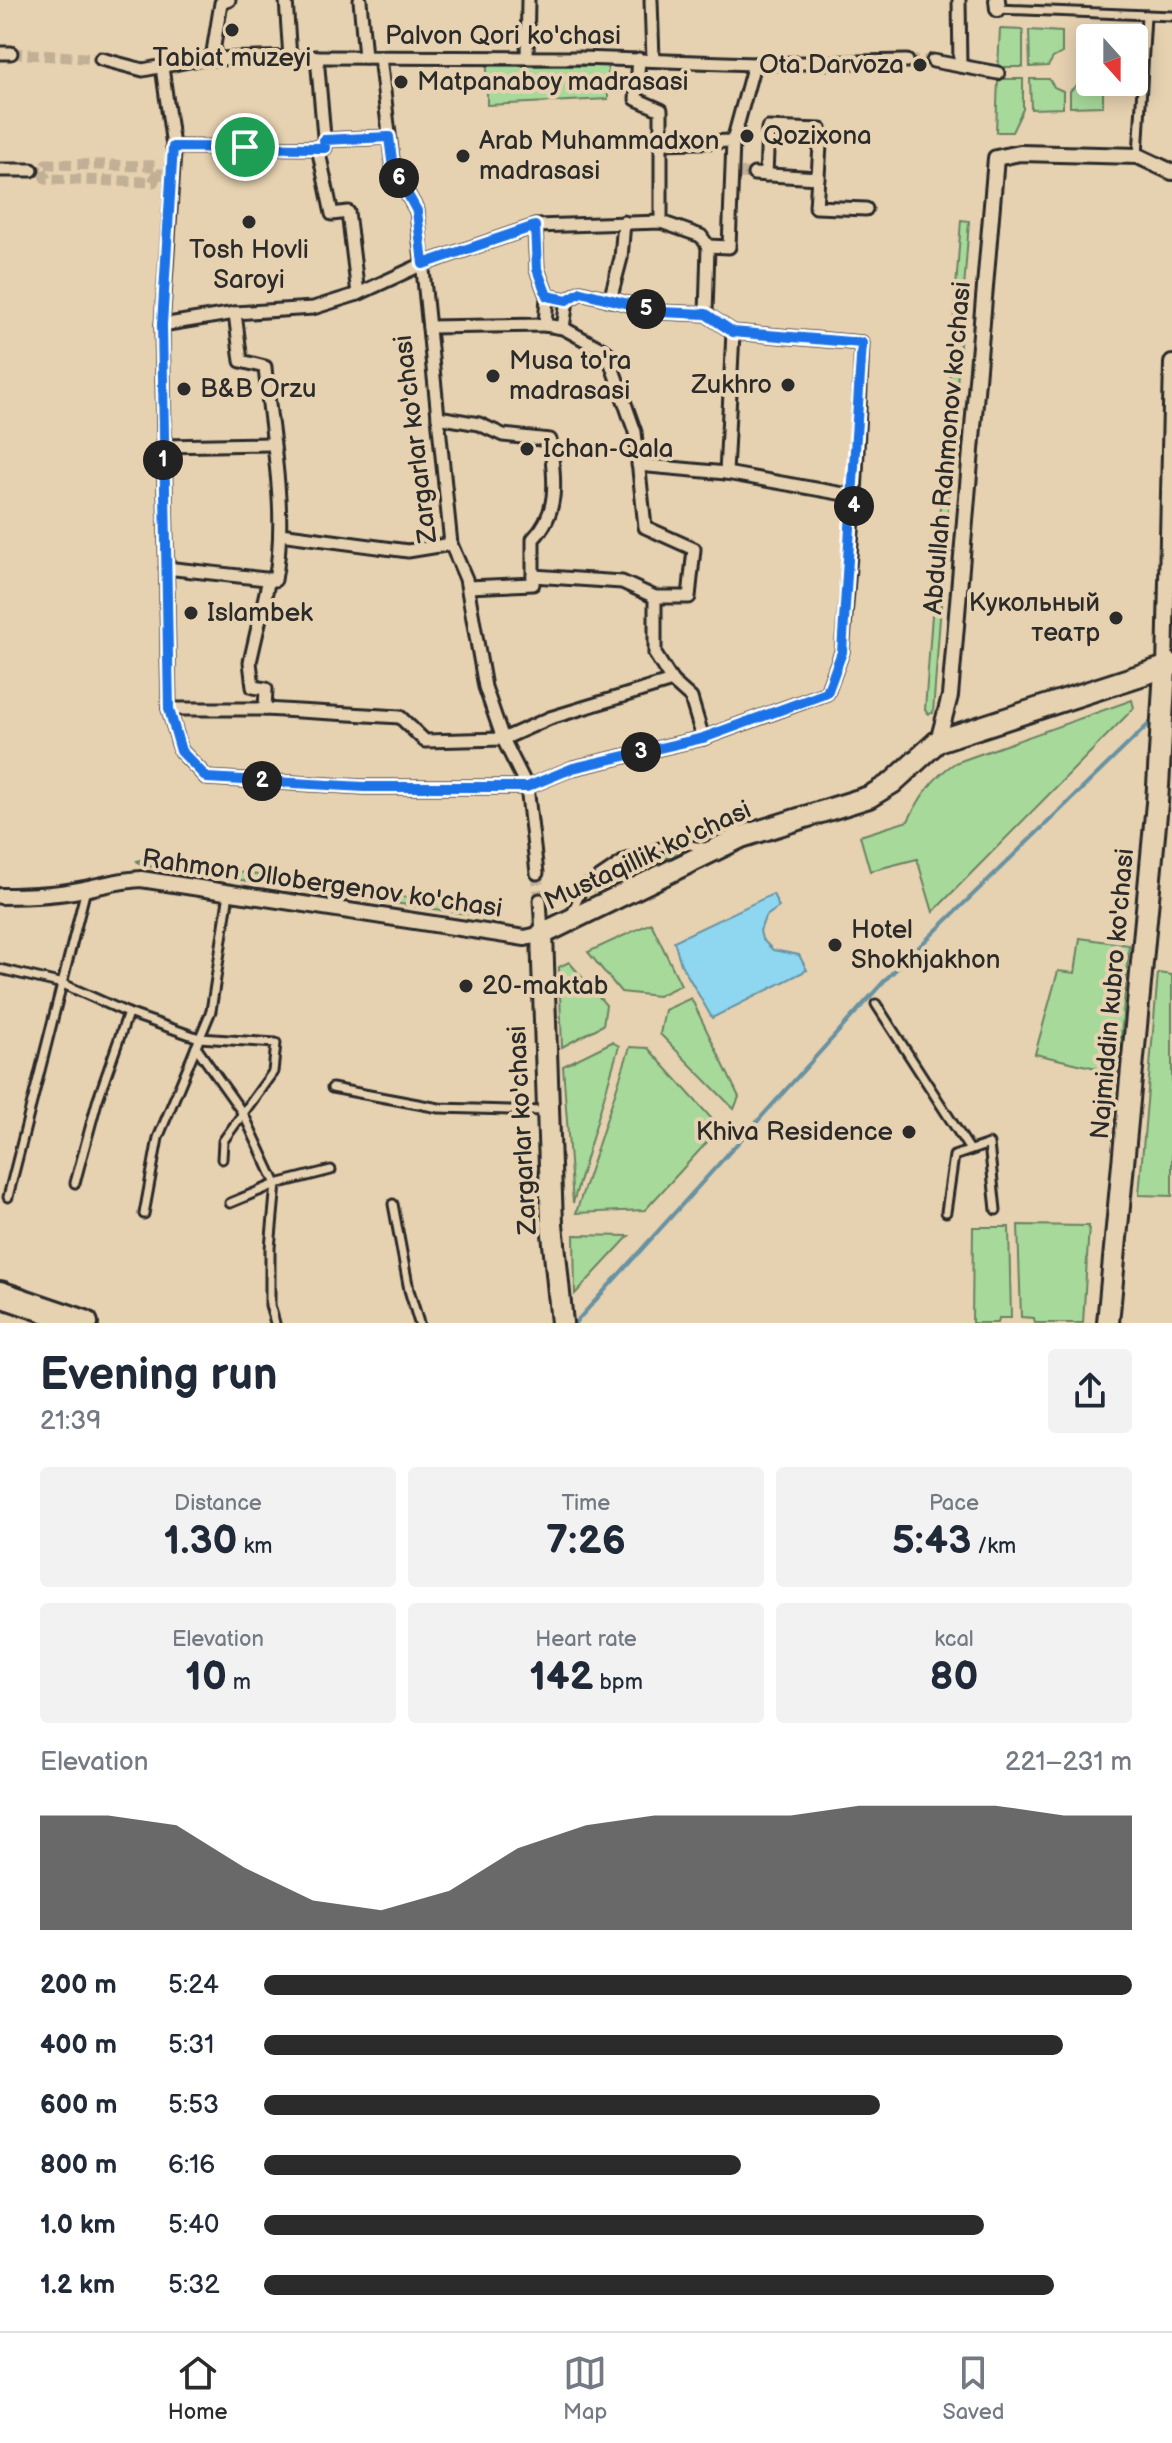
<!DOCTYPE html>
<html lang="en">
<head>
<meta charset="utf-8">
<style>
  :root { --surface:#fff; --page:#f2f2f3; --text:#1f2937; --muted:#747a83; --line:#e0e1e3; --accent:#2b2b2b }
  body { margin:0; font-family:"Balsamiq Sans",sans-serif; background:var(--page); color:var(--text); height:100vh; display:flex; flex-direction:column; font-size:30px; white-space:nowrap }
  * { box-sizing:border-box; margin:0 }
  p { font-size:26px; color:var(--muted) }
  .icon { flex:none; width:44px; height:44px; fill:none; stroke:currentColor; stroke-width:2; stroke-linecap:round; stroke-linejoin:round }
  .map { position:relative; height:1323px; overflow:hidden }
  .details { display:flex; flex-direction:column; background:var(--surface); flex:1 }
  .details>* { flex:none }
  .needle { width:52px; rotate:159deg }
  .controls { position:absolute; left:1076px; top:24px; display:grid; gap:16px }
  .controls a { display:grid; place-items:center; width:72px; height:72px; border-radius:8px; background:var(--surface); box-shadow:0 4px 20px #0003; font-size:40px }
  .pin { position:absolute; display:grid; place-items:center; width:68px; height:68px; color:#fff; margin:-34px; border:4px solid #fff; border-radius:50%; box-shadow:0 2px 8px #0007 }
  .km { position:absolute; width:40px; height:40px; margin:-20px; border-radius:50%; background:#222; color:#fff; font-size:22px; line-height:40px; text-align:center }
  .round { display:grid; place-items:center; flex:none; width:84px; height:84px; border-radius:8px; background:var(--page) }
  .head { display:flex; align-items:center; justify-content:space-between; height:136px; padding:0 40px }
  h1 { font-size:44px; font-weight:700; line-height:60px }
  .metrics { display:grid; grid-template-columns:repeat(3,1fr); gap:12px; height:136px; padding:8px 40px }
  .metrics div { display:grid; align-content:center; border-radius:8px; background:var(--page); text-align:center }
  .metrics b { font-size:40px; font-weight:700 }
  .metrics small { font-size:22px; font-weight:400 }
  .metrics p { font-size:22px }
  .chart { height:224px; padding:16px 40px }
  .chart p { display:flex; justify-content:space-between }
  .chart svg { width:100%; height:144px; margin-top:8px; fill:var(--accent); opacity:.7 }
  ul { padding:0 40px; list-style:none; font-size:26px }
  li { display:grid; grid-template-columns:128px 96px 1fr; align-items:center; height:60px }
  li i { height:20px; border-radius:10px; background:var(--accent) }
  .tabs { display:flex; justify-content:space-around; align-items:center; height:112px; border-top:2px solid var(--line); background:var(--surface); font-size:22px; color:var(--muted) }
  .tabs a { display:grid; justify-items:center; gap:4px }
  .tabs .on { color:var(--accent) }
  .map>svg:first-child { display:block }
  .green { fill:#a7d99a; stroke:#698262; stroke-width:2 }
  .water { fill:#8fd6f0; stroke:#6792a1; stroke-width:2 }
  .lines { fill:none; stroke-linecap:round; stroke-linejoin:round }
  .stream { stroke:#6792a1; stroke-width:4 }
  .pedestrian-tunnel { stroke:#c1b095; stroke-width:11; stroke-dasharray:11 5.5; stroke-linecap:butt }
  .service-casing { stroke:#2b2b2b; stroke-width:13 }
  .pedestrian-casing { stroke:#2b2b2b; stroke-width:17 }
  .minor-casing { stroke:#2b2b2b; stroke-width:20 }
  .secondary-casing { stroke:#2b2b2b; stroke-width:26 }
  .primary-casing { stroke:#2b2b2b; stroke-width:30 }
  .service { stroke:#e6d1b0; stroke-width:7 }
  .pedestrian { stroke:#e6d1b0; stroke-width:11 }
  .minor { stroke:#e6d1b0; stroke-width:14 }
  .secondary { stroke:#e6d1b0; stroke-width:20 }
  .primary { stroke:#e6d1b0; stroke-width:24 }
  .route-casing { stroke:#fff; stroke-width:16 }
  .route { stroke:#1a73e8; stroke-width:10 }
  .poi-dot { fill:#2b2b2b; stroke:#e6d1b0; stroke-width:3 }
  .labels { text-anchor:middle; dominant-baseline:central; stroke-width:8; stroke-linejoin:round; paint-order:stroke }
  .street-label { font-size:26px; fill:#2b2b2b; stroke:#e6d1b0 }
  .poi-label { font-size:26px; fill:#2b2b2b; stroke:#e6d1b0; text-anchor:start }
</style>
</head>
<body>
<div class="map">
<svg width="1172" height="1323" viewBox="0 0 1172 1323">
  <rect width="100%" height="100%" fill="#e6d1b0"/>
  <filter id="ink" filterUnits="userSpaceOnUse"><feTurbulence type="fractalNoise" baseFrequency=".0125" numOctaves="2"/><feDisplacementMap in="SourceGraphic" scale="16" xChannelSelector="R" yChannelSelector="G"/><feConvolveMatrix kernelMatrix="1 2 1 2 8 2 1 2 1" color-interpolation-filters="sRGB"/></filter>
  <g filter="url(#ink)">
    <g class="green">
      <path d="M1000,29L1023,30V67H998Z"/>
      <path d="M1029,30L1062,32V53L1053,58L1048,66L1030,67Z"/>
      <path d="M487,66H608V99L487,105Z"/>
      <path d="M1085,78L1103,82V106L1070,107V91Z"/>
      <path d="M998,79H1023V109L1012,132H996Z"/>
      <path d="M1030,79H1049L1054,87L1063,91V108L1031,109Z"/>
      <path d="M961,220L969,221L933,713L929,714L925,710Z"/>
      <path d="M1132,700L1134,708L933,912L917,859L870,871L860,836L908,821C920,797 932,778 955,763Z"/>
      <path d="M670,850L683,851L584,895L591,885Z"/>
      <path d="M146,858L468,907V914L141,865L137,861Z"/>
      <path d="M651,923L681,985L658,996L621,992L588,952Z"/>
      <path d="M1080,938L1129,945L1118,1073L1035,1054L1058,971L1075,973Z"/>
      <path d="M569,962L606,1005L603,1025L562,1047L559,967Z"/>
      <path d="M1158,973L1172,975V1196L1139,1195Z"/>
      <path d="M691,998L739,1097L734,1109L660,1034L665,1010Z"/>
      <path d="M612,1042L619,1046L573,1203L563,1066Z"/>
      <path d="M630,1047L648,1048L720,1128L645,1210L576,1213Z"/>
      <path d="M1018,1225L1089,1226L1083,1323H1035L1034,1318L1021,1317Z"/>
      <path d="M973,1227H1009L1011,1318H999L998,1323H972Z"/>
      <path d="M574,1235L629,1236L575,1294Z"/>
    </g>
    <path class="water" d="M773,894L779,907L765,917L760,931L762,939L773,950L799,955L807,970L712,1018L681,964L674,941Z"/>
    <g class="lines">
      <path class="stream" d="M575,1323L886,979L1154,719"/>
      <g class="pedestrian-tunnel">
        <path d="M11,53L101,59"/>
        <path d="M907,61H933"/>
        <path d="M32,170L42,171L46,164L155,166L157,174H167"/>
        <path d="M42,171L46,179L153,182L157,174"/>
        <path d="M740,173L754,174"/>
        <path d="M537,873L540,900"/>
      </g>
      <defs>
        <g id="service">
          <path d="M998,9L1172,16"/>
          <path d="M1138,156L1146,15"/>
          <path d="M571,914L584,886L624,859L672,843L705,847"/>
          <path d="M0,969L63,984L128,1013L199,1038L276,1043L273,1072L223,1141L222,1159"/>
          <path d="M876,1004L970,1150"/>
          <path d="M196,1047L244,1115L276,1184L270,1248V1305L275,1323"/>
          <path d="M332,1088L439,1108L544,1111"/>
          <path d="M75,1183L97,1102L128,1013"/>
          <path d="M8,1197L86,889"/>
          <path d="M230,1203L276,1184L331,1170"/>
          <path d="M393,1204L409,1290L419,1323"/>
          <path d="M946,1212L954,1156L989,1144L996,1210"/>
          <path d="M144,1214L158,1138L211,1011L229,893"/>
        </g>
        <g id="pedestrian">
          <path d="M286,0L290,58"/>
          <path d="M360,0L365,57"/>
          <path d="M651,0L653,59"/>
          <path d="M959,0L960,66"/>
          <path d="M0,53H11"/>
          <path d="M380,57L393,168L417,211L451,544L466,579L485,687L503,739L527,787L537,873"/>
          <path d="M527,57L528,0"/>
          <path d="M212,58L221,3L229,0"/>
          <path d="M101,59L143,70L200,59L317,57L580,58L754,64L907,61"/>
          <path d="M639,59L636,99L661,110V222"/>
          <path d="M933,61L998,73"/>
          <path d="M162,67L174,153L162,325L169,709L181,751L207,778L364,787H527L573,768L703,738L827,693L842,652L855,496L862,343L733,332L706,314L660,312L581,292L567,300"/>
          <path d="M324,140L389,137"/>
          <path d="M661,143L733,141"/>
          <path d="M173,147L325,148L317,57"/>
          <path d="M318,148L332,214L348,212L358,294"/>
          <path d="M0,170H32"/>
          <path d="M754,174L818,178"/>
          <path d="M766,175L768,128L821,130L816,207L866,209"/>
          <path d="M535,226L537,269L547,296L545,325L563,328L567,300L547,296"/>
          <path d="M708,246L729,247L733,141L754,64"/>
          <path d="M610,300L621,258L624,222"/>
          <path d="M706,314L708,246"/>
          <path d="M162,325L235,313L313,308L358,294L423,264L535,226L661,222L701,236L708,246"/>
          <path d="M429,327L545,325"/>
          <path d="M438,417L479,424L503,435L550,440C554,475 561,511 533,539V584L468,587"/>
          <path d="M163,446L271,444"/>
          <path d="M638,465L726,473L855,496"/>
          <path d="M726,473L733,332"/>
          <path d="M280,534L408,551L451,544"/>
          <path d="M166,568L275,580C288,510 271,437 265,367L241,361L235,313"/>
          <path d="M533,576L622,582L655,597H689L694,549L645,527L635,432L607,352L563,328"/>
          <path d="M655,597V654L672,681L691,698L703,738"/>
          <path d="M169,709H265L400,717L425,741L503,739L550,718L672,681"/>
          <path d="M265,709L266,689L253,687L250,662L269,579"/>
          <path d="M540,900L542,934"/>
        </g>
        <g id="minor">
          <path d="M997,0L998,9"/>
          <path d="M1165,669L1172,363"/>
          <path d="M938,741L950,696L996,158L1020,153L1138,156L1172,172"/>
          <path d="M0,896C28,896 56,895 84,889C104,885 120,880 141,879L525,938L542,934"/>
        </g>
        <g id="secondary">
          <path d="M562,1323L552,1224L542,934L741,837L869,797L892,783L938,741L1172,665"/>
          <path d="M1108,1323L1157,803L1165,669"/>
        </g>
        <path id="primary" d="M0,1294L85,1323"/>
      </defs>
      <use href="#service" class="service-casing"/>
      <use href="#pedestrian" class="pedestrian-casing"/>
      <use href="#minor" class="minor-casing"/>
      <use href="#secondary" class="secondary-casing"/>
      <use href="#primary" class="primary-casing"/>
      <use href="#service" class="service"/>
      <use href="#pedestrian" class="pedestrian"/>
      <use href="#minor" class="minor"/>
      <use href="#secondary" class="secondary"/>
      <use href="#primary" class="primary"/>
    </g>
  </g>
  <g class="lines" filter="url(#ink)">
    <defs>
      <path id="route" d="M389,137L393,168L417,211L423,264L535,226L537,269L547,296L567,300L581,292L660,312L706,314L733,332L862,343L842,652L827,693L703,738L573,768L527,787H364L207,778L181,751L169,709L162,325L173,147L325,148L324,140Z"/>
    </defs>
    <use href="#route" class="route-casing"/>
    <use href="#route" class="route"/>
  </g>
  <g class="poi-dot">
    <circle cx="232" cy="30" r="8"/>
    <circle cx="920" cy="65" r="8"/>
    <circle cx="401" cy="82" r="8"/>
    <circle cx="747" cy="136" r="8"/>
    <circle cx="463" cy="156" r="8"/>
    <circle cx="249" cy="222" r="8"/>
    <circle cx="493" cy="376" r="8"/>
    <circle cx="788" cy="385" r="8"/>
    <circle cx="184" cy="389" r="8"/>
    <circle cx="527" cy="449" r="8"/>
    <circle cx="191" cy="613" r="8"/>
    <circle cx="1116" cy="618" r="8"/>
    <circle cx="835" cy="945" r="8"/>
    <circle cx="466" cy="986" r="8"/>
    <circle cx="909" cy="1132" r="8"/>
  </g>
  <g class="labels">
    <g class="street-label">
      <text x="503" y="36">Palvon Qori ko'chasi</text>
      <text transform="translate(416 439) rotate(-97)">Zargarlar ko'chasi</text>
      <text transform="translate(948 448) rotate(-85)">Abdullah Rahmonov ko'chasi</text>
      <text transform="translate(648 856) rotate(-25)">Mustaqillik ko'chasi</text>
      <text transform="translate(322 884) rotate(8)">Rahmon Ollobergenov ko'chasi</text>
      <text transform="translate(1113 994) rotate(-85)">Najmiddin kubro ko'chasi</text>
      <text transform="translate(523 1130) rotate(-93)">Zargarlar ko'chasi</text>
    </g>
    <g class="poi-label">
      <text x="232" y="58" text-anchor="middle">Tabiat muzeyi</text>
      <text x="904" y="65" text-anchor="end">Ota Darvoza</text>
      <text x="417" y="82">Matpanaboy madrasasi</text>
      <text x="763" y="136">Qozixona</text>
      <text x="479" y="141">Arab Muhammadxon<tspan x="479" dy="30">madrasasi</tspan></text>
      <text x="249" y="250" text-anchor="middle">Tosh Hovli<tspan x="249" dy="30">Saroyi</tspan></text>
      <text x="509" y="361">Musa to'ra<tspan x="509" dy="30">madrasasi</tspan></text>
      <text x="772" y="385" text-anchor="end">Zukhro</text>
      <text x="200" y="389">B&amp;B Orzu</text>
      <text x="543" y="449">Ichan-Qala</text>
      <text x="1100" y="603" text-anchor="end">Кукольный<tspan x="1100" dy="30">театр</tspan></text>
      <text x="207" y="613">Islambek</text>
      <text x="851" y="930">Hotel<tspan x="851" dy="30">Shokhjakhon</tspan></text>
      <text x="482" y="986">20-maktab</text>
      <text x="893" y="1132" text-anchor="end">Khiva Residence</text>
    </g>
  </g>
</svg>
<div class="controls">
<a><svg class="needle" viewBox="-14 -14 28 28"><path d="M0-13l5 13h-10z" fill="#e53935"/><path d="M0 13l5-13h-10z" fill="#747a83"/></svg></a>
</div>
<div class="pin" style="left:245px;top:147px;background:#1e9e55"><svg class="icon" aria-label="arrive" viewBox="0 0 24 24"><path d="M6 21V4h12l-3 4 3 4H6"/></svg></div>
<b class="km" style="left:163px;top:460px">1</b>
<b class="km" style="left:262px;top:781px">2</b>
<b class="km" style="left:641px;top:752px">3</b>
<b class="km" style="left:854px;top:506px">4</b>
<b class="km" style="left:646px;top:309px">5</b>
<b class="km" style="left:399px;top:178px">6</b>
</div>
<section class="details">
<div class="head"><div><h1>Evening run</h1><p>21:39</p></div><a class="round"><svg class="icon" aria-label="share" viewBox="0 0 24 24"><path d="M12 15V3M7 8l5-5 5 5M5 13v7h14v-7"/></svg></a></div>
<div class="metrics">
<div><p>Distance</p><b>1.30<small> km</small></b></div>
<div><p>Time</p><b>7:26</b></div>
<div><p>Pace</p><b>5:43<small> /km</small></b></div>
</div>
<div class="metrics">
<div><p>Elevation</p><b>10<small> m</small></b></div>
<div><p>Heart rate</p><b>142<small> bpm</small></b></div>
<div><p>kcal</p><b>80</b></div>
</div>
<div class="chart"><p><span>Elevation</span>221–231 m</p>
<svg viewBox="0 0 160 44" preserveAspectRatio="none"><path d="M0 44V9L10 9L20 12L30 25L40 35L50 38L60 32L70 19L80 12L90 9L100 9L110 9L120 6L130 6L140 6L150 9L160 9V44z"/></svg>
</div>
<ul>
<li><b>200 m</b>5:24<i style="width:100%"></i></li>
<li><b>400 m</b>5:31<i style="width:92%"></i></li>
<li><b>600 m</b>5:53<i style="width:71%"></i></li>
<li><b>800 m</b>6:16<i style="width:55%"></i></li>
<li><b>1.0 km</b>5:40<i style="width:83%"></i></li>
<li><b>1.2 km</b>5:32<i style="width:91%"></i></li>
</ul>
</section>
<nav class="tabs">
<a class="on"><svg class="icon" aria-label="home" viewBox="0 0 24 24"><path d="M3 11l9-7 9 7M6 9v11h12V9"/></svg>Home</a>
<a><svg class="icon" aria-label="map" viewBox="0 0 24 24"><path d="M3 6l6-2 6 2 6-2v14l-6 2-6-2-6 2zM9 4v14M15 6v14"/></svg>Map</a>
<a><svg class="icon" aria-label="saved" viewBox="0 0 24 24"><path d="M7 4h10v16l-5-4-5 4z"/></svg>Saved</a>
</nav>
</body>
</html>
